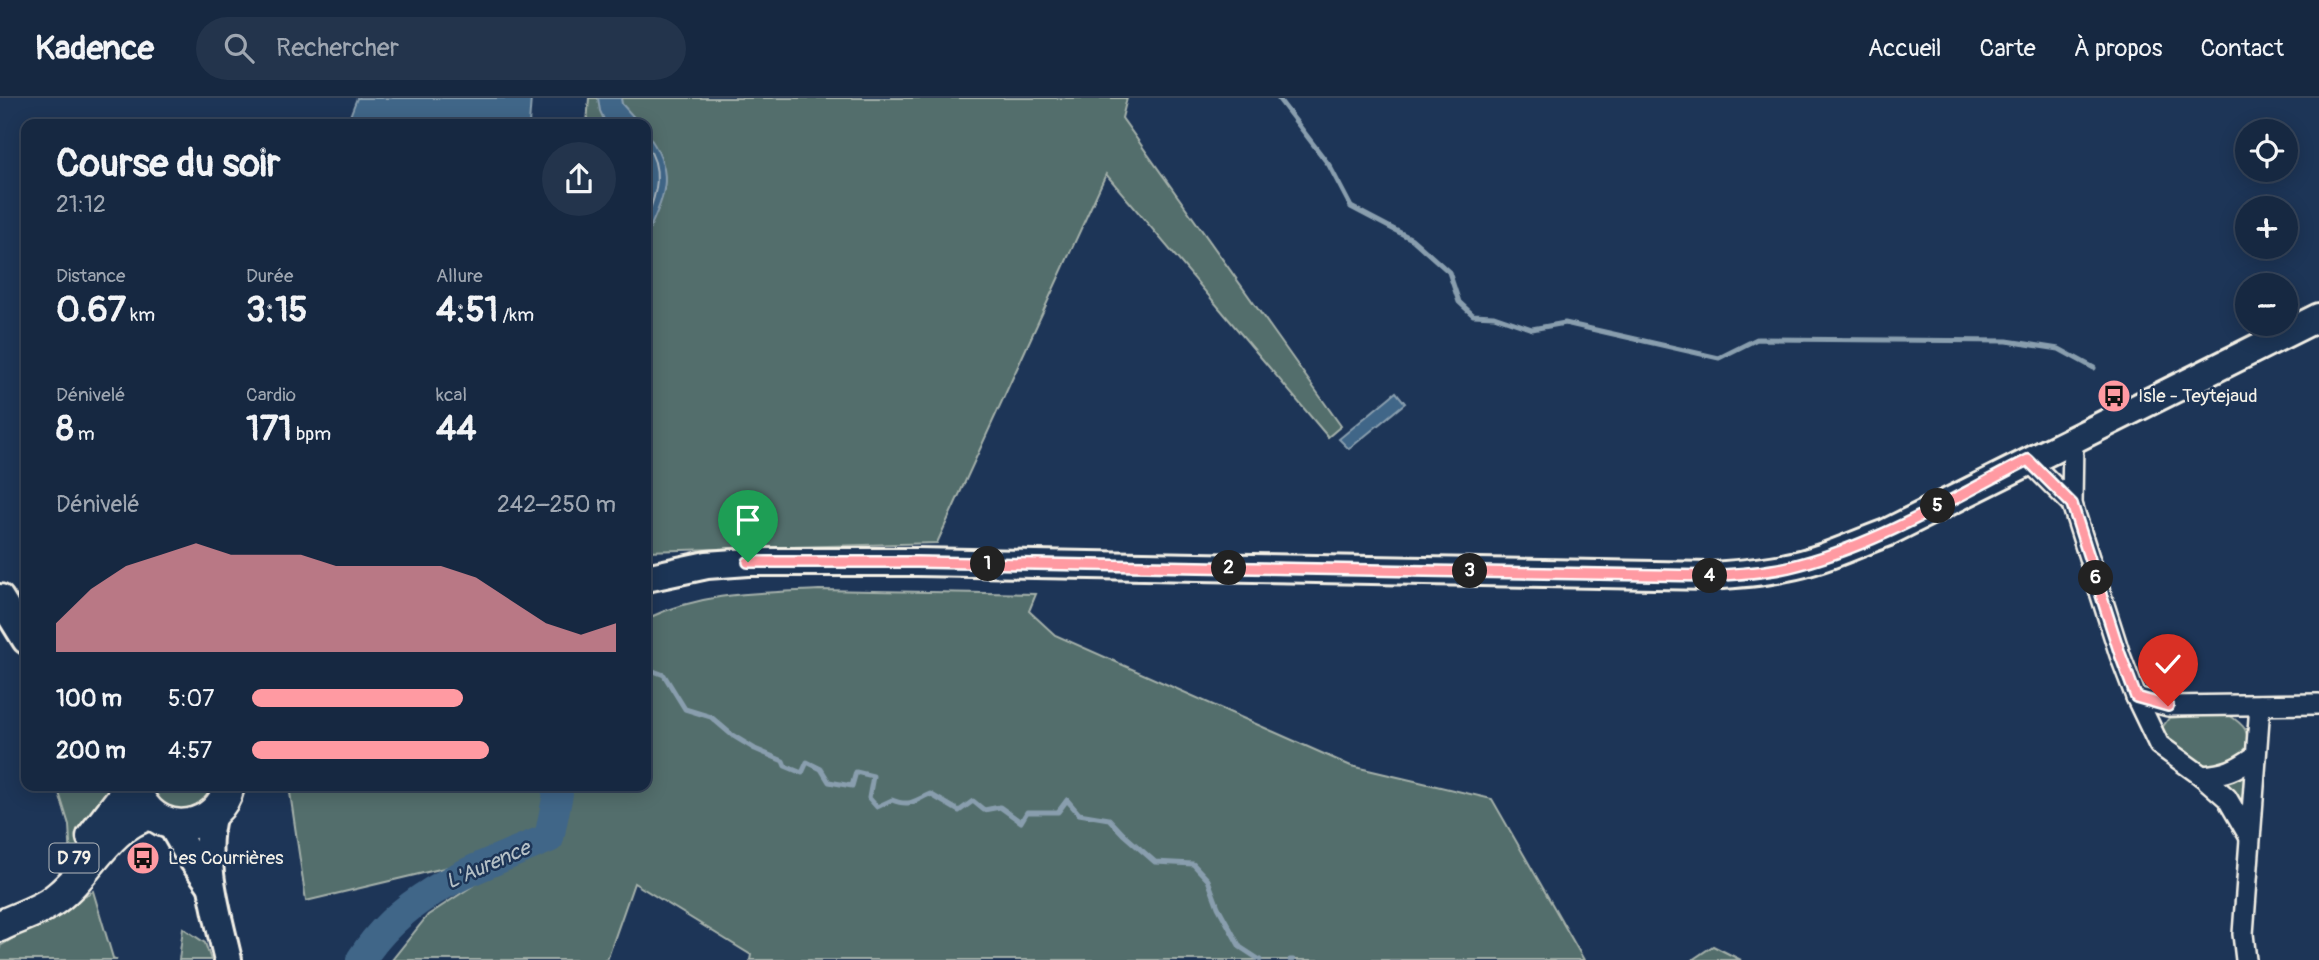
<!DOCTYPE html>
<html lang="fr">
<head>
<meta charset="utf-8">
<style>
  :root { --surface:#162841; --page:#23344c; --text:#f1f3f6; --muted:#9ea6b1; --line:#35445a; --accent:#ff9aa2 }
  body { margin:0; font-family:Pangolin,sans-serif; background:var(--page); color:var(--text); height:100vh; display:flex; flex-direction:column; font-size:26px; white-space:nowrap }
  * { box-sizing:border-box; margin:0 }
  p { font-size:23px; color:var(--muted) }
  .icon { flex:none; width:38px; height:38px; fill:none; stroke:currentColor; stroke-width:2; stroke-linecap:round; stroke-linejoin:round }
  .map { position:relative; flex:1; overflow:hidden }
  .sheet { position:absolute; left:21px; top:21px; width:630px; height:672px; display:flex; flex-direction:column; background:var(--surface); border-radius:14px; box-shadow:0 4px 18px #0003,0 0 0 2px var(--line) }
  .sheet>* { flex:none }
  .controls { position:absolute; left:2235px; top:21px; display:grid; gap:14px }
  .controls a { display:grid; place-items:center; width:63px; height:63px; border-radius:50%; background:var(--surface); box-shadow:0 4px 18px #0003,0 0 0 2px var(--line); font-size:35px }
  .pin { position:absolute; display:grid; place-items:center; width:60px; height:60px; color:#fff; margin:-72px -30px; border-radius:50% 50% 50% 0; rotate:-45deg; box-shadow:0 0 7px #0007 }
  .pin .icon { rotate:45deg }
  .km { position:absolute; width:35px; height:35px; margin:-18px; border-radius:50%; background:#222; color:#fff; font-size:19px; line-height:35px; text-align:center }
  .round { display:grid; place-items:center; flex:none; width:74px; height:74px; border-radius:37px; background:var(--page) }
  .headline { display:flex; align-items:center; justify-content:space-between; height:119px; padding:0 35px }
  h1 { font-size:38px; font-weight:800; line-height:52px }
  .metrics { display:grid; grid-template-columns:repeat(3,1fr); gap:10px; height:119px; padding:7px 35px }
  .metrics div { display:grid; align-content:center }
  .metrics b { font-size:35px; font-weight:800 }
  .metrics small { font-size:19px; font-weight:400 }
  .metrics p { font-size:19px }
  .chart { height:196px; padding:14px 35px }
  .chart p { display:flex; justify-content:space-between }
  .chart svg { width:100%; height:126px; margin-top:7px; fill:var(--accent); opacity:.7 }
  ul { padding:0 35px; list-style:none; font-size:23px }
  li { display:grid; grid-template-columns:112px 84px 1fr; align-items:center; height:52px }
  li i { height:18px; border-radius:9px; background:var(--accent) }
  header { display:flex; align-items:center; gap:42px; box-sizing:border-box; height:98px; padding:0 35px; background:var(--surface); border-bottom:2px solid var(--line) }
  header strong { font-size:33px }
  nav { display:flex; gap:38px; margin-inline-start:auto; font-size:24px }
  .search { width:490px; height:63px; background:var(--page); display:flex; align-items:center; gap:18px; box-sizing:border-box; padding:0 24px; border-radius:38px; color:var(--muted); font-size:26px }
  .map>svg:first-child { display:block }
  .green { fill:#536e6c; stroke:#a4b0aa; stroke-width:2 }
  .water { fill:#416688; stroke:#899eae; stroke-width:2 }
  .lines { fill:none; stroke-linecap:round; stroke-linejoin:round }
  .shore { stroke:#acb9c2; stroke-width:2 }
  .stream { stroke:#899eae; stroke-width:5 }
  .river { stroke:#416688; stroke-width:30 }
  .minor-casing { stroke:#f4f1e8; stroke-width:24 }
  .secondary-casing { stroke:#f4f1e8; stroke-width:32 }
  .primary-casing { stroke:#f4f1e8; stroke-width:35 }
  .minor { stroke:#1d3557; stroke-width:19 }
  .secondary { stroke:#1d3557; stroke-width:26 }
  .primary { stroke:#1d3557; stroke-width:30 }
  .route-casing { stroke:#fff; stroke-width:14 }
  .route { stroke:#ff9aa2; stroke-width:9 }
  .labels { text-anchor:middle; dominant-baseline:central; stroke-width:5; stroke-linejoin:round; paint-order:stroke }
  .shield { fill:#1d3557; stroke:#b4b9bc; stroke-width:2 }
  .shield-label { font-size:18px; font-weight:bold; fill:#f4f1e8 }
  .poi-label { font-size:19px; fill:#f4f1e8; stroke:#1d3557; text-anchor:start }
  .water-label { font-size:21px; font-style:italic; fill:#b5c0c6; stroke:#1d3557 }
</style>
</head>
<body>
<header>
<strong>Kadence</strong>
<div class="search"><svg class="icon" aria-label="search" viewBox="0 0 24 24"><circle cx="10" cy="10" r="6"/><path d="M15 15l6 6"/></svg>Rechercher</div>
<nav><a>Accueil</a><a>Carte</a><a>À propos</a><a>Contact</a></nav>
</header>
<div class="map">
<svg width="2319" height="862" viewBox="0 0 2319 862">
  <rect width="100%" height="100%" fill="#1d3557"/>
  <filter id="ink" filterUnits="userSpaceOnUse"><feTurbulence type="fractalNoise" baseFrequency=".0143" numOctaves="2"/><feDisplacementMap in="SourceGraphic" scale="14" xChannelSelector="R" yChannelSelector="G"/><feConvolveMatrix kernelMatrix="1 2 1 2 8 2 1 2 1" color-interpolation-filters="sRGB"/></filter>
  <g filter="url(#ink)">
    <g class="green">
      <path d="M589,0H1127L1122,20L1341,328L1328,339L1106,76L937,445L646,453V26H587Z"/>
      <path d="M819,492L1036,496L1029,513L1055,537L1351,668L1492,701L1584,862H750L751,857L634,785L607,862H392L428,817L491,776L553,744L306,803L289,688H646V521C703,494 757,495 819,492Z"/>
      <path d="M2226,615C2246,628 2250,632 2247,657L2237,665L2203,672L2163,641L2161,631L2169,620Z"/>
      <path d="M2255,658L2249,738L2227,700L2221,676Z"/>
      <path d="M57,688H131L71,762L69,727Z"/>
      <path d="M148,688H216L211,700L191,714L165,711L149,692Z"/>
      <path d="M93,793L113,860L117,862H0V848Z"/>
      <path d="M183,830L205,845L211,862H179Z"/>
      <path d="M1713,848L1741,862H1692Z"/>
    </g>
    <g class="water">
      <path d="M357,0H531L529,26H347Z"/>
      <path d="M598,0H621L622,6L640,26H606L600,13Z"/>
      <path d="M646,34C677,76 665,96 646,139Z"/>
      <path d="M1396,294L1405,305L1349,351L1339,341Z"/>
    </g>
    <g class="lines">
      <path class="shore" d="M646,46C664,71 657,95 646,122"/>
      <g class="stream">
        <path d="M1278,0L1329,67L1351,109L1412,141L1449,174L1459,204L1473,217L1494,218L1532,231L1565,225L1719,260L1757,241L2007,243L2059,251L2094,270"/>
        <path d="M646,565L651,572L664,577L685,611L711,619L732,637L755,651L783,663L785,668L802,675L807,664L821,671L829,684L852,688L856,674L873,678L869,700L877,709L892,702C910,709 913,703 930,696L959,713L973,703L984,712L1000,709L1021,724L1027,714H1058L1067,702L1079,716L1109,721L1123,736L1155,764L1193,766L1208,782L1218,809L1240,849L1260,862"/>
        <path d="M1290,862H1293"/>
      </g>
      <path class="river" d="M361,862C404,793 478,770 549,740L558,696L555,688"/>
      <defs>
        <g id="minor">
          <path d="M2073,340L2072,406L2120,557L2136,599L2168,608L2319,606"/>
          <path d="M2028,362L2072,406"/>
          <path d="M2136,599L2159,647L2202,678L2227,700L2249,738"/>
          <path d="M2202,678C2226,676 2235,672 2255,658"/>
          <path d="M2246,862L2243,836L2260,607"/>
        </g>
        <g id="secondary">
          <path d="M646,480L707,467L748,464H917L1710,478C1736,476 1761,475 1787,469C1821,463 1853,447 1886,435L2319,219"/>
          <path d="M0,500L26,542"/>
          <path d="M213,716C200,760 218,818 228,862"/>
          <path d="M171,726L187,754L211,787"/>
        </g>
        <g id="primary">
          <path d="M140,701C162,742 219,731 229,688"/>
          <path d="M92,739L131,688"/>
          <path d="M0,828C18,819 38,814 54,802C90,776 106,728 151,716"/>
        </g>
      </defs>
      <use href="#minor" class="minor-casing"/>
      <use href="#secondary" class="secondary-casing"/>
      <use href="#primary" class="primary-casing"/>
      <use href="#minor" class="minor"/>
      <use href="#secondary" class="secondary"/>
      <use href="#primary" class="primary"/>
    </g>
  </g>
  <g class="lines" filter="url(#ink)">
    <defs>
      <path id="route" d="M748,464H917L1710,478C1736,476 1763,475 1789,469C1874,449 1951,401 2028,362L2072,406L2120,556L2136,599L2168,608"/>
    </defs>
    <use href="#route" class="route-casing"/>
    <use href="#route" class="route"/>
  </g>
  <defs>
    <symbol id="bus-disc" viewBox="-11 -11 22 22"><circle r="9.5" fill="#ff9aa2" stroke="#1d3557"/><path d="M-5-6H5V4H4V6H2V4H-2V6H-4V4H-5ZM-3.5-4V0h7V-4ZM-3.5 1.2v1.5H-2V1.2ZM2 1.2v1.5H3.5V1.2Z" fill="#111"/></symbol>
  </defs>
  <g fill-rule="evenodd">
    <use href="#bus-disc" x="2095" y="279" width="38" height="38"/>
    <use href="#bus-disc" x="124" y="741" width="38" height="38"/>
  </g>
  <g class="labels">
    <rect class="shield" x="49.5" y="745.5" width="49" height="29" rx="5"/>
    <g class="shield-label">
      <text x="74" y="760">D 79</text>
    </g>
    <g class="poi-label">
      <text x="2138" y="298">Isle - Teytejaud</text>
      <text x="168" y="760">Les Courrières</text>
    </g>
    <g class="water-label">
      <text transform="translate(488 767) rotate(-24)">L'Aurence</text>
    </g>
  </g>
</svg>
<div class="controls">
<a><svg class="icon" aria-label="locate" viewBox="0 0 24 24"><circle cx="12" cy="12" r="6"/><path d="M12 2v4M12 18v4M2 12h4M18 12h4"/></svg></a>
<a>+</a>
<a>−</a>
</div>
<div class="pin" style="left:748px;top:464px;background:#1e9e55"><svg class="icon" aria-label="arrive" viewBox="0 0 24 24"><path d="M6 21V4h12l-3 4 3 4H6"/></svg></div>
<div class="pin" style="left:2168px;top:608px;background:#d93025"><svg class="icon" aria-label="check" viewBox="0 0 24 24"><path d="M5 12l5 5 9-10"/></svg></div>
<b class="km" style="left:988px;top:466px">1</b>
<b class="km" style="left:1229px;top:470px">2</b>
<b class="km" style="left:1470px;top:473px">3</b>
<b class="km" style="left:1710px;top:478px">4</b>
<b class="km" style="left:1938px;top:408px">5</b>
<b class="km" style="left:2096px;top:480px">6</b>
<section class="sheet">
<div class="headline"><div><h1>Course du soir</h1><p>21:12</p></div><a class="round"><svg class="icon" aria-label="share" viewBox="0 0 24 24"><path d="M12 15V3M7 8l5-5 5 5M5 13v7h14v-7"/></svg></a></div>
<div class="metrics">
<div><p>Distance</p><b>0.67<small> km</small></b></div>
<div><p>Durée</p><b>3:15</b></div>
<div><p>Allure</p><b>4:51<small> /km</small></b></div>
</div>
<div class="metrics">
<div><p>Dénivelé</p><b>8<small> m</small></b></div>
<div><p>Cardio</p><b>171<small> bpm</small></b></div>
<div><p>kcal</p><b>44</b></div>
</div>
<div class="chart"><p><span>Dénivelé</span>242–250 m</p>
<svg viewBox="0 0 160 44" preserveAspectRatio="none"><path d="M0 44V34L10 22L20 14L30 10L40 6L50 10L60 10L70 10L80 14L90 14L100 14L110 14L120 18L130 26L140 34L150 38L160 34V44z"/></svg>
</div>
<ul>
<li><b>100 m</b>5:07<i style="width:58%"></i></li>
<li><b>200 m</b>4:57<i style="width:65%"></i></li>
</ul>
</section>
</div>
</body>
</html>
